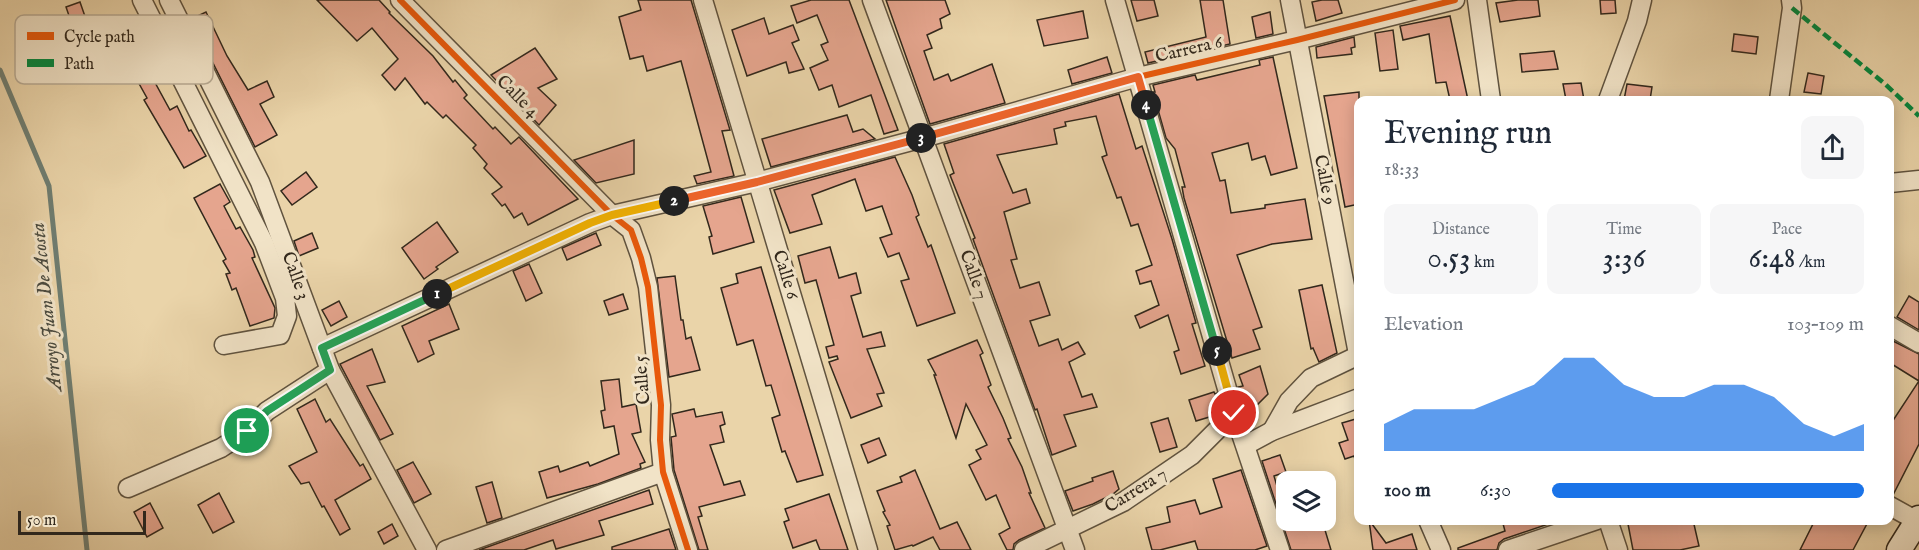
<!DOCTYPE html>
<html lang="en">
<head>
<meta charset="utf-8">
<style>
  :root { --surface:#fff; --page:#f6f6f7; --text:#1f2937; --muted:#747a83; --accent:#1a73e8 }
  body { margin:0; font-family:"IM FELL English",serif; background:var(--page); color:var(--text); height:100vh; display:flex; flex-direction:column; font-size:22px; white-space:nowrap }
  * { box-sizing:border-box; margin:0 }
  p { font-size:20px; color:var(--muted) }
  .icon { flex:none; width:33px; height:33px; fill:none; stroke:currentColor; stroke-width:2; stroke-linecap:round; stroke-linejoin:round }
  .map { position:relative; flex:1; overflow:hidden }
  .sheet { position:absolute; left:1354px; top:96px; width:540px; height:429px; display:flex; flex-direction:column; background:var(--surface); border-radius:12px; box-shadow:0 3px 15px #0003 }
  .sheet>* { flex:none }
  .buttons { position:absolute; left:1276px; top:471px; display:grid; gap:12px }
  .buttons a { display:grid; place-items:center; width:60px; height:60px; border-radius:12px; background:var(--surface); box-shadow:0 3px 15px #0003; font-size:30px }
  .scale { position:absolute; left:18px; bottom:15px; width:128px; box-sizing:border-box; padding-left:6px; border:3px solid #32281c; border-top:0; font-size:16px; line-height:21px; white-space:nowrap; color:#32281c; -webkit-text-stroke:4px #f1e3c7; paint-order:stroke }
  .pin { position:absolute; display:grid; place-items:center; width:51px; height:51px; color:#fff; margin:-26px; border:3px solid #fff; border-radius:50%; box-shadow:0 2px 6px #0007 }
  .km { position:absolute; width:30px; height:30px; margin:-15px; border-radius:50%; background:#222; color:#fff; font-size:16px; line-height:30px; text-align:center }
  .round { display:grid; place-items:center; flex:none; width:63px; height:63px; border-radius:12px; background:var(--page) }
  .head { display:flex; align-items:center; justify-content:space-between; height:102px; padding:0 30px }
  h1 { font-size:33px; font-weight:600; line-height:45px }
  .stats { display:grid; grid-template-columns:repeat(3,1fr); gap:9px; height:102px; padding:6px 30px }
  .stats div { display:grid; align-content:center; border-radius:12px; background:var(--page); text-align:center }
  .stats b { font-size:30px; font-weight:600 }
  .stats small { font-size:16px; font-weight:400 }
  .stats p { font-size:16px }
  .chart { height:168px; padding:12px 30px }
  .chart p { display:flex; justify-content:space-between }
  .chart svg { width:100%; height:108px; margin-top:6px; fill:var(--accent); opacity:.7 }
  ul { padding:0 30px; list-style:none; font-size:20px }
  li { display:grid; grid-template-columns:96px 72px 1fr; align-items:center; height:45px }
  li i { height:15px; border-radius:8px; background:var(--accent) }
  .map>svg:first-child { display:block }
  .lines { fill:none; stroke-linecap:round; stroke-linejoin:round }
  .stream { stroke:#6f7e72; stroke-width:5 }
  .building { fill:#e5a58e; stroke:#32281c; stroke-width:1.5 }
  .minor-casing { stroke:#60533f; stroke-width:21 }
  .secondary-casing { stroke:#32281c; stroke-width:27 }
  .minor { stroke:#f1e3c7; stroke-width:18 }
  .secondary { stroke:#f1e3c7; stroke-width:24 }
  .quiet { stroke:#00873e; stroke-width:4.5; stroke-dasharray:9 4.5; stroke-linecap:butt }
  .cycleway-casing { stroke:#f1e3c7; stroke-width:10 }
  .cycleway { stroke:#e8590c; stroke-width:6 }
  .split-1-casing { stroke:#fff; stroke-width:12 }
  .split-2-casing { stroke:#fff; stroke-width:12 }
  .split-3-casing { stroke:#fff; stroke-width:12 }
  .split-4-casing { stroke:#fff; stroke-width:12 }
  .split-5-casing { stroke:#fff; stroke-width:12 }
  .split-6-casing { stroke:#fff; stroke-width:12 }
  .split-1 { stroke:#22a559; stroke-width:8 }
  .split-2 { stroke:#f5b400; stroke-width:8 }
  .split-3 { stroke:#f0652b; stroke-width:8 }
  .split-4 { stroke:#f0652b; stroke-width:8 }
  .split-5 { stroke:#22a559; stroke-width:8 }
  .split-6 { stroke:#f5b400; stroke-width:8 }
  .labels { text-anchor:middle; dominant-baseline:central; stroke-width:6; stroke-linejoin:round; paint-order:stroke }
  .street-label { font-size:18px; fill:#32281c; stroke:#f1e3c7 }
  .water-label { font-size:20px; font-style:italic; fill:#4c4c40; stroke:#f1e3c7 }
  .key { fill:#f1e3c7; stroke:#b8ab94; stroke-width:1.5 }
  .key-label { font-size:16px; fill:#32281c }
</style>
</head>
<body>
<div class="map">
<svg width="1919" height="550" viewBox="0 0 1919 550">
  <rect width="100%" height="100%" fill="#ead4a9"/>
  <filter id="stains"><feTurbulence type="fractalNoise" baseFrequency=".00333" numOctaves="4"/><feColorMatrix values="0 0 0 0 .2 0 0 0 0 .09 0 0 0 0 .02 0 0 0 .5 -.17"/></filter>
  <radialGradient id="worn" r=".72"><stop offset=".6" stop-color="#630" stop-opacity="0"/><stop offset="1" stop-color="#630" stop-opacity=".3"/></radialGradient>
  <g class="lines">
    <path class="stream" d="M0,70L49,186L87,550"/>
  </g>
  <g class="building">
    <path d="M317,0H379L390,12L389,13L433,56L453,82L455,80L467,95L464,98L493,129L495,127L511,144L519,137L578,199L528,225L522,213L514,218L505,204L502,206L492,194L502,187L484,168L487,164L473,148L476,145L446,115L443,118L427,102L425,104L405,78L395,90L382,75L398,59L372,28L357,41Z"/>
    <path d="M638,0H691L730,130L722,131L734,176L697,184L694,176L711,172L681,61L647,71L643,56L630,59L619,17L641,10Z"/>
    <path d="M811,0H849L898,130L884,134L871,95L839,107L832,85L819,90L810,68L828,60L821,45L828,42L817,15L797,23L791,6Z"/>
    <path d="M886,0H945L950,14L940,19L942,28L927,35L932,48L924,51L934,80L948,74L951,81L992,64L1005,103L930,124Z"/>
    <path d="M1131,0H1154L1158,16L1137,21Z"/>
    <path d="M1200,0H1223L1230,44L1148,63L1145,52L1206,37Z"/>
    <path d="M1322,0H1338L1342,13L1316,21L1312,2Z"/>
    <path d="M1518,0H1538L1540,16L1500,22L1496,3Z"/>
    <path d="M1600,0H1615L1616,13L1601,14Z"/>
    <path d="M80,2L98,54L84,59L66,7Z"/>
    <path d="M1083,11L1088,38L1044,46L1037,20Z"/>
    <path d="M206,12L227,56L248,90L267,81L274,97L260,104L277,135L255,147L191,19Z"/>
    <path d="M1270,12L1273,34L1256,38L1252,17Z"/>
    <path d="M1450,16L1463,77L1468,100H1450L1446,82L1436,83L1429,34L1403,40L1400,26Z"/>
    <path d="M764,18L769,34L793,25L799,40L792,43L804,69L789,73L786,62L747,76L732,30Z"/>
    <path d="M1393,30L1398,69L1380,71L1375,33Z"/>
    <path d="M1734,34L1758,37L1756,54L1732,51Z"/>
    <path d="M1354,37L1355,47L1351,48L1352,54L1317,58L1316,47Z"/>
    <path d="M535,48L557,79L538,88L556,105L539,125L491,75Z"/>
    <path d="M1554,51L1558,69L1522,72L1520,54Z"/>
    <path d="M158,56L164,70L152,77L170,110L177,106L189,131L191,130L206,156L184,168L144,100L147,98L132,71Z"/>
    <path d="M1107,57L1112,73L1072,84L1068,70Z"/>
    <path d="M1273,57L1297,168L1271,175L1265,156L1252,160L1248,143L1212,153L1220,181L1225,180L1231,213L1265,208V205L1305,199L1312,239L1272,244L1237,255L1262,327L1253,330L1260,349L1232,358L1184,198L1182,187H1185L1175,149L1166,138L1153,92H1155L1153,85L1195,75L1197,80L1260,65L1259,60Z"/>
    <path d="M1808,73L1824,76L1821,94L1804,92Z"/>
    <path d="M1581,83L1584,100H1566L1563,84Z"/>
    <path d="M1627,84L1652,87L1650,100H1624Z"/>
    <path d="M1359,92V204L1345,207L1324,96Z"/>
    <path d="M1119,94L1136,149L1142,146L1172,239L1196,323L1192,324L1205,366L1181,374L1174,352L1179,350L1168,315L1140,328L1135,316L1159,305L1151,281L1140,284L1136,271L1152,265L1138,224L1131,226L1121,197L1117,198L1102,157L1107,155L1096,116L1065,122L1066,126L1054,129L1057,144L997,155L1013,193L1026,189L1030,203L1004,212L1017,259L1011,260L1020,288L1039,282L1050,315L1030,321L1039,346L1058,339L1062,350L1078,342L1085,354L1069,362L1082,397L1092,394L1097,407L1064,415L1076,446L1052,455L1037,409L1035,410L973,239L975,238L950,175L954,173L944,144Z"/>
    <path d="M847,115L853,132L863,129L875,139L771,167L762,139Z"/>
    <path d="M634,140V174L596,183L574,160Z"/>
    <path d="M895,157L912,195L919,215L916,217L928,247L931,245L955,313L917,326L901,281L909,279L899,253L888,257L880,238L892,234L882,206L866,211L855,179L812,195L822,224L790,233L774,190Z"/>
    <path d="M306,172L317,187L292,205L281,191Z"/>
    <path d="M220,184L230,202L224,206L236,229L240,227L253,250L255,257L252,258L275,308L274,318L250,326L236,288L232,290L226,274L230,273L223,261L226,259L194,198Z"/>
    <path d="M741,197L754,242L713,254L709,237L712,236L703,206Z"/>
    <path d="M437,222L458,252L436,267L438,269L424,279L402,248Z"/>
    <path d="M312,233L318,248L299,256L294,241Z"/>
    <path d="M596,233L601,245L567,260L562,248Z"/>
    <path d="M830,247L839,278L856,273L861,293L851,296L863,337L881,332L885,346L867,349L884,393L877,394L882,406L851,418L829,362L838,359L837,356L829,358L826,347L834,345L816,280L805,283L798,256Z"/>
    <path d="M529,264L542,293L526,301L513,271Z"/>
    <path d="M761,267L823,475L797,482L785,451L782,452L772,418L780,415L771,385L766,386L753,340L737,345L721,288L738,283L736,274Z"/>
    <path d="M675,276L681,320H683L686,339L691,337L700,370L669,377L657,278Z"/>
    <path d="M1322,285L1337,353L1319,362L1313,348L1311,349L1299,290Z"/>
    <path d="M623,294L628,309L609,315L604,301Z"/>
    <path d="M1909,296L1919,302V330L1897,317Z"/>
    <path d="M339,301L347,317L331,326L322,310Z"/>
    <path d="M449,304L459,329L429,341L434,354L418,362L402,326Z"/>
    <path d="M977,340L983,353L980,355L991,385L988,387L1003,418L1011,438L1008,439L1022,467L1031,493H1029L1045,528L1019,540L1014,544L1013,550H1007L999,534L1010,528L996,495L986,500L969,465L981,459L976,450L987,445L966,404L956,438L934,375H936L928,360Z"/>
    <path d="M1891,340L1919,354V444L1893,495H1890V425L1919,381L1890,363Z"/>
    <path d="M372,349L385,382L367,386L393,434L380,440L340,364Z"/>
    <path d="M1260,366L1268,394L1256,406L1246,410L1238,387L1243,386L1239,375Z"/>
    <path d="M619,379L622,407L636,404L641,432L632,434L645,462L640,464L641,468L598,484L547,498L539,472L558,466L560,472L588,462L590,466L619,454L614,426L604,428L601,411L605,410L601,381Z"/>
    <path d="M1214,392L1215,394L1217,393L1221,410L1216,415L1196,421L1189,400Z"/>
    <path d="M315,399L326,422L330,419L360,466L363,464L371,479L335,500L350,529L340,535L324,506L322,507L309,482L301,484L289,466L317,452L297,409Z"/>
    <path d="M694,409L696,417L722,412L725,424L720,426L724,442L710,445L724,485L740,481L745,495L699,507L702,516L698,517L708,550H699L674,470L671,437L676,436L672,414Z"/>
    <path d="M1168,418L1177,447L1160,452L1151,423Z"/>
    <path d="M1359,418V466H1357L1354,456L1345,459L1339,443L1348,440L1342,423Z"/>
    <path d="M879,438L886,455L868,463L861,445Z"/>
    <path d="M1280,455L1286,472L1274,476L1287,520H1322L1331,550H1291L1262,461Z"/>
    <path d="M413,462L431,494L414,503L397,470Z"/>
    <path d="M915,470L940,529L957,522L971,550H940L933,537L913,546L912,545L895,550L887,526L890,525L883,512L885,511L877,491L902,482L900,477Z"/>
    <path d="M1241,470L1267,546L1255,550H1198L1195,541L1160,550H1152L1146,528L1170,522L1167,507L1195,500L1200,514L1222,507L1213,479Z"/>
    <path d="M1113,471L1119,489L1113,494L1093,504L1073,511L1065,491L1093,481L1092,478Z"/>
    <path d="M492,482L502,518L487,523L476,487Z"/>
    <path d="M649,490L653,504L599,521L604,535L556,549L553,540L524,550H479Z"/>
    <path d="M219,493L234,522L213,533L198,505Z"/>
    <path d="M829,494L848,550H820L816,540L793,548L784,522L789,520L785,509Z"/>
    <path d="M150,503L163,528L147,537L134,512Z"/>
    <path d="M1369,520L1386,543L1412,534L1417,550H1373Z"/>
    <path d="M1502,520H1560L1504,539L1499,543L1497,550H1458V548L1505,531Z"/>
    <path d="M1644,520H1693L1699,546L1680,550H1633L1628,524Z"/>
    <path d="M1815,520H1869L1853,550H1800Z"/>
    <path d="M392,524L398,536L384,544L378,532Z"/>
    <path d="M669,529L676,550H612V547Z"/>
  </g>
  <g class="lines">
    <defs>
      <g id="minor">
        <path d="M142,0L264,243L285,298L287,316L280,335L224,345"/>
        <path d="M169,0L260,182L330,370L427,550"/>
        <path d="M400,0L612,215L631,230L641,258L648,287L661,405L660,440L663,472L688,550"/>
        <path d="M703,0L868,550"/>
        <path d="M872,0L1075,550"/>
        <path d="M1115,0L1234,413L1280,550"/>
        <path d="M1290,0L1359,359"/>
        <path d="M1477,0L1491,100"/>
        <path d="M1608,100L1637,21L1642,0"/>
        <path d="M1779,100L1792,8L1791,0"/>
        <path d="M1890,183L1919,180"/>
        <path d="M1890,326L1919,343"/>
        <path d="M322,348L590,223L612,215L757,182L923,138L1138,77L1297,40L1455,0"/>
        <path d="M1272,431L1289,401L1311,378L1357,356"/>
        <path d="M1246,445L1272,431L1359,398"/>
        <path d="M128,488L221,448L247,431L267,411L330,370"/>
        <path d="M1890,506L1917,521"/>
        <path d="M1428,520L1441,550"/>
        <path d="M1608,520L1618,550"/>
        <path d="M446,550L663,472"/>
        <path d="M1024,550L1123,502L1192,455L1234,413"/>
        <path d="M1508,550L1597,520"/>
      </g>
      <path id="secondary" d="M1899,550L1919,518"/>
    </defs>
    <use href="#minor" class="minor-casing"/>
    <use href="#secondary" class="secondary-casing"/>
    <use href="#minor" class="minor"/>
    <use href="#secondary" class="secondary"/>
    <path class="quiet" d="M1792,8L1885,84L1919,116"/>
    <defs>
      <g id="cycleway">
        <path d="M400,0L612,215L631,230L641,258L648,287L661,405L660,440L663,472L688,550"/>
        <path d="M322,348L590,223L612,215L757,182L923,138L1138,77L1297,40L1455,0"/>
      </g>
    </defs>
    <use href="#cycleway" class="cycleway-casing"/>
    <use href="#cycleway" class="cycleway"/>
  </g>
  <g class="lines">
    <defs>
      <path id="split-1" d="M247,431L267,411L330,370L322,348L437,294"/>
      <path id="split-2" d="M437,294L590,223L612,215L674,201"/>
      <path id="split-3" d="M674,201L757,182L921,138"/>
      <path id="split-4" d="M921,138L1138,77L1146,105"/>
      <path id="split-5" d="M1146,105L1217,351"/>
      <path id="split-6" d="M1217,351L1234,413"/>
    </defs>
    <use href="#split-1" class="split-1-casing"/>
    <use href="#split-2" class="split-2-casing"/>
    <use href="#split-3" class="split-3-casing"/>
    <use href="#split-4" class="split-4-casing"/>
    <use href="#split-5" class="split-5-casing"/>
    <use href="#split-6" class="split-6-casing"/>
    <use href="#split-1" class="split-1"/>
    <use href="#split-2" class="split-2"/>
    <use href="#split-3" class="split-3"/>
    <use href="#split-4" class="split-4"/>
    <use href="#split-5" class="split-5"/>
    <use href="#split-6" class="split-6"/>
  </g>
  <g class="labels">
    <g class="street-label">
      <text transform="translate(1189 50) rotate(-13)">Carrera 6</text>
      <text transform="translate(517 97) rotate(45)">Calle 4</text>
      <text transform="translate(1324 180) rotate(79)">Calle 9</text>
      <text transform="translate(785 275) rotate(73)">Calle 6</text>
      <text transform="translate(973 275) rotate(70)">Calle 7</text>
      <text transform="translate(295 276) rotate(70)">Calle 3</text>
      <text transform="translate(643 380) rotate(-95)">Calle 5</text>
      <text transform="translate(1136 491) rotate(-32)">Carrera 7</text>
    </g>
    <g class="water-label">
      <text transform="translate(47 307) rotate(-96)">Arroyo Juan De Acosta</text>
    </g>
  </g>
  <rect x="15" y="15" width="198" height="69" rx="9" class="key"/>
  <rect x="27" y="32" width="27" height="8" fill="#e8590c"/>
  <rect x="27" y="59" width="27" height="8" fill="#00873e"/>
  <g class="key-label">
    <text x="64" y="42">Cycle path</text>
    <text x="64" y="69">Path</text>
  </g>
  <rect width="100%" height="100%" filter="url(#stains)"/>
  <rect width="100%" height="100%" fill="url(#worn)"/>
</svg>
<div class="buttons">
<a><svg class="icon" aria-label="layers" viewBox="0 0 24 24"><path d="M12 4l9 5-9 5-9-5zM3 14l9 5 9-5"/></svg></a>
</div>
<div class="scale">50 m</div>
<div class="pin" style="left:247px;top:431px;background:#1e9e55"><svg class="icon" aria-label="arrive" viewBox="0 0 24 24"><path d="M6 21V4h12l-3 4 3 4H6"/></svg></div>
<div class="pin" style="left:1234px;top:413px;background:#d93025"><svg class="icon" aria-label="check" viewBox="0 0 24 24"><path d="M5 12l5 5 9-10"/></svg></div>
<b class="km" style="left:437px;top:294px">1</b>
<b class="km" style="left:674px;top:201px">2</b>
<b class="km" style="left:921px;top:138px">3</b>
<b class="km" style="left:1146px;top:105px">4</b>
<b class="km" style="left:1217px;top:351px">5</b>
<section class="sheet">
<div class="head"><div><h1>Evening run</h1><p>18:33</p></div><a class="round"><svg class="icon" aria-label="share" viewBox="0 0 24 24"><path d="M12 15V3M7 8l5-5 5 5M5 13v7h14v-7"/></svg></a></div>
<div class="stats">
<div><p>Distance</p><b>0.53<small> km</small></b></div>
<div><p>Time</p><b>3:36</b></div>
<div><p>Pace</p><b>6:48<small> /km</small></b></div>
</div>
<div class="chart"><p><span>Elevation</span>103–109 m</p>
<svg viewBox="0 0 160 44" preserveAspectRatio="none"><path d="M0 44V33L10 27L20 27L30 27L40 22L50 17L60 6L70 6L80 17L90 22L100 22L110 17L120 17L130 22L140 33L150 38L160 33V44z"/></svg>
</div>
<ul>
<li><b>100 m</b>6:30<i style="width:100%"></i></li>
</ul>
</section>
</div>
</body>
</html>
